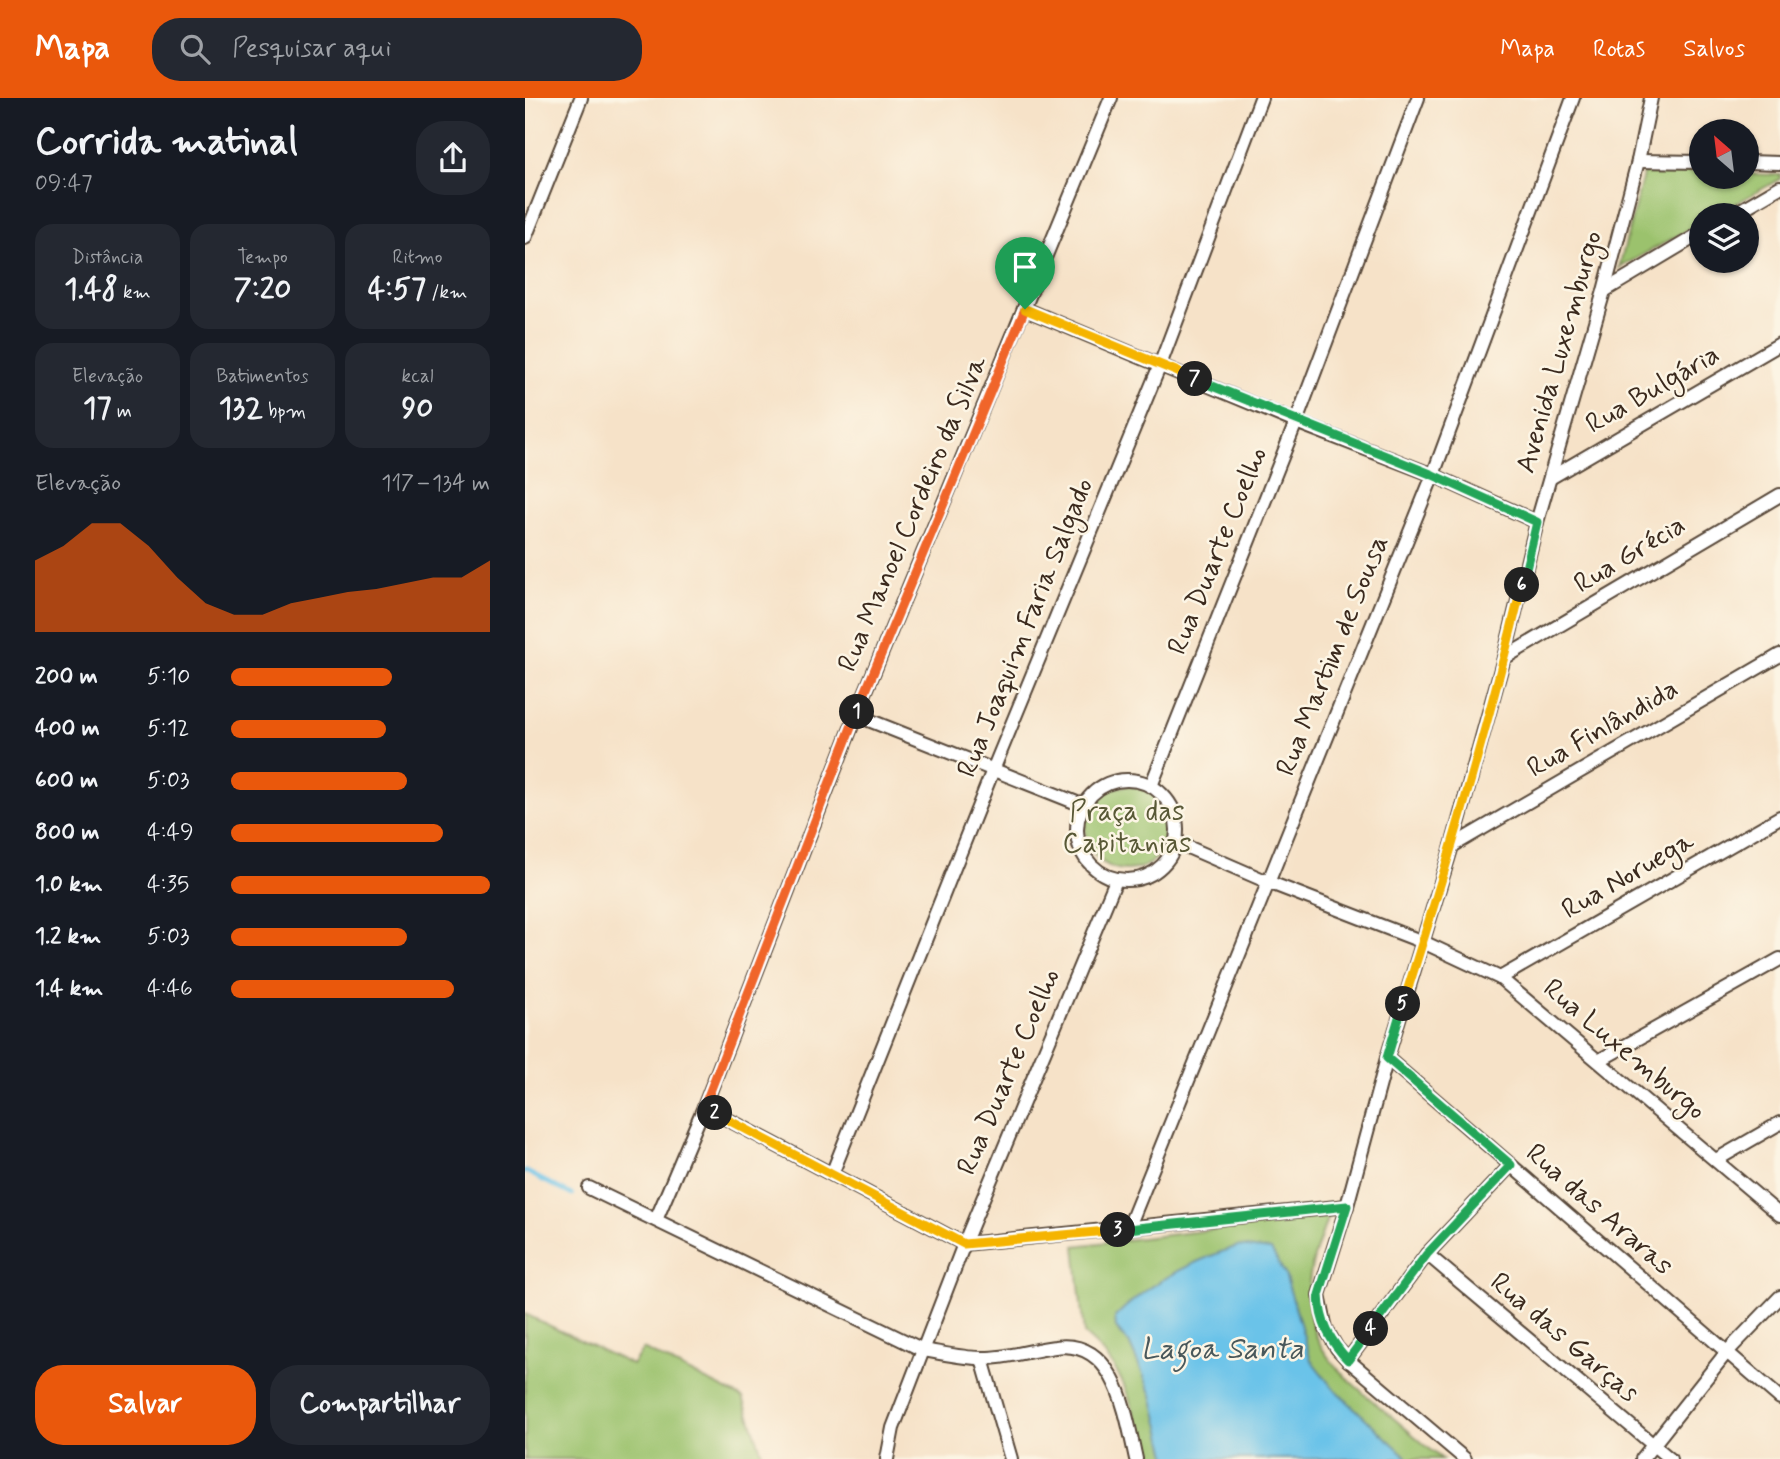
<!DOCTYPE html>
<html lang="pt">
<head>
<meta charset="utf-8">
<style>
  :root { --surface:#171b24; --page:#242831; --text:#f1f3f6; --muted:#9ea1a6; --accent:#ea580c }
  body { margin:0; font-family:Mynerve,sans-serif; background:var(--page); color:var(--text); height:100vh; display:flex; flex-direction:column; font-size:26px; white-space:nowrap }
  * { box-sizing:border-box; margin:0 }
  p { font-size:23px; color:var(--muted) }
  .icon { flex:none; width:38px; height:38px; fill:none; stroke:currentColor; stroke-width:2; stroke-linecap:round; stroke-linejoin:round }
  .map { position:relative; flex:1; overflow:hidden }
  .side { display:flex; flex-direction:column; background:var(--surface); width:525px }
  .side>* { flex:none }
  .needle { width:46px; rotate:332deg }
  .buttons { position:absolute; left:1164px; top:21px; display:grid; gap:14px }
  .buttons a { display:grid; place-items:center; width:70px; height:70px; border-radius:50%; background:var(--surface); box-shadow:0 2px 5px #0004; font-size:35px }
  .pin { position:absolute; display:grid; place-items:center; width:60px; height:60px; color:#fff; margin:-72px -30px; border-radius:50% 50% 50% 0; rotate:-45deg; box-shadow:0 0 7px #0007 }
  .pin .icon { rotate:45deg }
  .km { position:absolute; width:35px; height:35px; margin:-18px; border-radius:50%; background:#222; color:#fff; font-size:19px; line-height:35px; text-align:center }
  .round { display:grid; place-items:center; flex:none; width:74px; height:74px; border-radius:28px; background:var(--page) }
  .headline { display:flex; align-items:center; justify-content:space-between; height:119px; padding:0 35px }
  h1 { font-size:38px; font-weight:800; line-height:52px }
  .figures { display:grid; grid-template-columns:repeat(3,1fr); gap:10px; height:119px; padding:7px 35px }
  .figures div { display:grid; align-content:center; border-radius:18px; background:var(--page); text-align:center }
  .figures b { font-size:30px; font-weight:800 }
  .figures small { font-size:19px; font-weight:400 }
  .figures p { font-size:19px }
  .chart { height:196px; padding:14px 35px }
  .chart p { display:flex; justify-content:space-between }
  .chart svg { width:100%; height:126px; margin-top:7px; fill:var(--accent); opacity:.7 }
  .action { display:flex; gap:14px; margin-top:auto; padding:14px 35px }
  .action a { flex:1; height:80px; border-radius:28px; background:var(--accent); color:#fff; font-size:28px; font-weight:800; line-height:80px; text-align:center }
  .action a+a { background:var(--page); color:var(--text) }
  ul { padding:0 35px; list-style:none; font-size:23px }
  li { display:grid; grid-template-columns:112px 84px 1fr; align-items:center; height:52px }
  li i { height:18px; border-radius:9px; background:var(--accent) }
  header { display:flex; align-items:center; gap:42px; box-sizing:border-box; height:98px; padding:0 35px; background:var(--accent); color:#fff }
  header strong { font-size:33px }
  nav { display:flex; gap:38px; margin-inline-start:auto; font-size:24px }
  .search { width:490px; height:63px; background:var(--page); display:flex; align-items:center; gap:18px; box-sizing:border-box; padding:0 24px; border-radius:28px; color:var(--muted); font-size:26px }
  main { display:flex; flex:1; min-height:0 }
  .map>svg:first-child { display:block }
  .green { fill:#9bc26d; stroke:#6b7646; stroke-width:2 }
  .water { fill:#6bc3e9; stroke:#537684; stroke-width:2 }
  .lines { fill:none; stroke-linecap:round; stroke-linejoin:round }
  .stream { stroke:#6bc3e9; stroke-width:4.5 }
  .street-casing { stroke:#574638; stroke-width:16 }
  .street { stroke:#fff; stroke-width:12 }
  .split-1-casing { stroke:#fff; stroke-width:14 }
  .split-2-casing { stroke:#fff; stroke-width:14 }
  .split-3-casing { stroke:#fff; stroke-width:14 }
  .split-4-casing { stroke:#fff; stroke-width:14 }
  .split-5-casing { stroke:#fff; stroke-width:14 }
  .split-6-casing { stroke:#fff; stroke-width:14 }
  .split-7-casing { stroke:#fff; stroke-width:14 }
  .split-8-casing { stroke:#fff; stroke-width:14 }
  .split-1 { stroke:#f0652b; stroke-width:9 }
  .split-2 { stroke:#f0652b; stroke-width:9 }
  .split-3 { stroke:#f5b400; stroke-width:9 }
  .split-4 { stroke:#22a559; stroke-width:9 }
  .split-5 { stroke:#22a559; stroke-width:9 }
  .split-6 { stroke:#f5b400; stroke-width:9 }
  .split-7 { stroke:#22a559; stroke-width:9 }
  .split-8 { stroke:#f5b400; stroke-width:9 }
  .labels { text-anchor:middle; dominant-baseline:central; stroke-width:5; stroke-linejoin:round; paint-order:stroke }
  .street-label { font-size:28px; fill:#3b2a1e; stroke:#fcf5e5 }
  .park-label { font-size:28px; fill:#585836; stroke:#fcf5e5 }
  .water-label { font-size:30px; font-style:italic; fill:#49585b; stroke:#fcf5e5 }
</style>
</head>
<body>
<header>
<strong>Mapa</strong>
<div class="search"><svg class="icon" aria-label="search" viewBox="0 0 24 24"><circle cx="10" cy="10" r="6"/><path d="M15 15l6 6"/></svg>Pesquisar aqui</div>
<nav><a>Mapa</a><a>Rotas</a><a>Salvos</a></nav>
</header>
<main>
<section class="side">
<div class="headline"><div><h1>Corrida matinal</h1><p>09:47</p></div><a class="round"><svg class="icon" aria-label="share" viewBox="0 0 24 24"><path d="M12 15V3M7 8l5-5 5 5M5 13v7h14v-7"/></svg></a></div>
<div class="figures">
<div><p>Distância</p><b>1.48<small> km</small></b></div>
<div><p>Tempo</p><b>7:20</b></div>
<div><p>Ritmo</p><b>4:57<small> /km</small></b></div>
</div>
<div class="figures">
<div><p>Elevação</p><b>17<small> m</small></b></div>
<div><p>Batimentos</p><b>132<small> bpm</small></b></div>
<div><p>kcal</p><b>90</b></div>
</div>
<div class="chart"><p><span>Elevação</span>117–134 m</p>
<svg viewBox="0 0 160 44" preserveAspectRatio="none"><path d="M0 44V19L10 14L20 6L30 6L40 14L50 25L60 34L70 38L80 38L90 34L100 32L110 30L120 29L130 27L140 25L150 25L160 19V44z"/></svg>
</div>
<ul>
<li><b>200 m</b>5:10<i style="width:62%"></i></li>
<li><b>400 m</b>5:12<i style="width:60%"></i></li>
<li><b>600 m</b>5:03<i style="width:68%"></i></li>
<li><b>800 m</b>4:49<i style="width:82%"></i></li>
<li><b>1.0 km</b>4:35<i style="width:100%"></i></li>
<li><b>1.2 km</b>5:03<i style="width:68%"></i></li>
<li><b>1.4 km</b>4:46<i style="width:86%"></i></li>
</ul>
<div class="action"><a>Salvar</a><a>Compartilhar</a></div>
</section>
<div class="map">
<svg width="1255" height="1361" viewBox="0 0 1255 1361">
  <rect width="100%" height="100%" fill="#fcf5e5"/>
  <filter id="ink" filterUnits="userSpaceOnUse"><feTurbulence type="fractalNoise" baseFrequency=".0143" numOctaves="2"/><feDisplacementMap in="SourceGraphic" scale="14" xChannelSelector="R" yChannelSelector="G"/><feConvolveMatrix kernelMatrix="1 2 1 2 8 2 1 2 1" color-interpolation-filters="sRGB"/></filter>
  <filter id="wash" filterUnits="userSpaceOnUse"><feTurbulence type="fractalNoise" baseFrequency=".00686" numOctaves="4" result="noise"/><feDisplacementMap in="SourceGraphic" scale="28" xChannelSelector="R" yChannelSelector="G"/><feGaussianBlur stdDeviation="1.57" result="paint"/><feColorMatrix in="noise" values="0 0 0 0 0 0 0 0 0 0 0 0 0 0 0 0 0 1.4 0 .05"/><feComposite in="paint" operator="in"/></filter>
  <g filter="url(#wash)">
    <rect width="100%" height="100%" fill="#f6e2c8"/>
    <g class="green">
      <path d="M1119,73L1176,74V79H1222V76L1255,77V81L1190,117H1176V125L1094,170Z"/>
      <circle cx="602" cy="730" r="42"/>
      <path d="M803,1118C796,1140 786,1162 784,1185C778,1246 813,1274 855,1309C876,1326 896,1344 917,1361H622C607,1309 603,1273 559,1236L550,1148Z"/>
      <path d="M0,1216L107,1267L118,1251L218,1300L239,1361H0Z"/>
    </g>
    <path class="water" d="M713,1148L746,1152L760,1176L786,1262L807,1289L884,1361H643L627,1297L604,1245L591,1230L590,1219C623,1185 668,1163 713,1148Z"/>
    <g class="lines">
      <path class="stream" d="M0,1073L47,1097"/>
    </g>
  </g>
  <g filter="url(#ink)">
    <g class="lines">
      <defs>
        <g id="street">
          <path d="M1113,63L1176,64"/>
          <path d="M1222,64L1255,65"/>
          <path d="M1207,117L1255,89"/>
          <path d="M0,140L56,0"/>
          <path d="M1079,193L1176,135"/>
          <path d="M500,211L771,324L908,377L1012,424"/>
          <path d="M1025,380L1255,246"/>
          <path d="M979,560L1255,397"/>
          <path d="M331,617L557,707"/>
          <circle cx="602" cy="732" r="50"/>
          <path d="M626,688L771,324L893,0"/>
          <path d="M651,744L743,784L898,844L975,880L1255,1117"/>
          <path d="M927,748L1255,557"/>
          <path d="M975,880L1255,719"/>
          <path d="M862,960L1255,1300"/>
          <path d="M1075,962L1255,861"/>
          <path d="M179,1009L439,1146L822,1108"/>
          <path d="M1191,1062L1255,1025"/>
          <path d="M307,1076L468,672L635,267L736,0"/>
          <path d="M64,1090L398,1252C417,1255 437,1260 456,1260C480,1261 506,1252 530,1249C591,1240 601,1317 611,1361"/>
          <path d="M131,1122L179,1009L331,617L586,0"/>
          <path d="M603,1131L908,377L1048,0"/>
          <path d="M902,1156L1145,1361"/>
          <path d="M457,1261L486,1361"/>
          <path d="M823,1262L902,1156L986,1067"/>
          <path d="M362,1361L368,1330L439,1146L591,782"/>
          <path d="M940,1361L823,1262L812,1250L801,1231L794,1197L822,1108L862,960L927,748L979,560L1012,424L1079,193L1113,63L1126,0"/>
          <path d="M1117,1361L1201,1255L1255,1199"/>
        </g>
      </defs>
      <use href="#street" class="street-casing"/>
      <use href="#street" class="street"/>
    </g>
  </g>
  <g class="lines" filter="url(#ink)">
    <defs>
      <path id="split-1" d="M332,614L500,211"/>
      <path id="split-2" d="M190,1015L179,1009L332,614"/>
      <path id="split-3" d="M190,1015L439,1146L593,1132"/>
      <path id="split-4" d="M593,1132L822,1108L794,1197C795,1224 805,1243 823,1262L846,1231"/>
      <path id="split-5" d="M846,1231L902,1156L986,1067L862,960L878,906"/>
      <path id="split-6" d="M878,906C922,768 963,628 997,487"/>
      <path id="split-7" d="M670,281L908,377L1012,424L997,487"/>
      <path id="split-8" d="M500,211L670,281"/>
    </defs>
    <use href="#split-1" class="split-1-casing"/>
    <use href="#split-2" class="split-2-casing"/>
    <use href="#split-3" class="split-3-casing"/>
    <use href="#split-4" class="split-4-casing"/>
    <use href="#split-5" class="split-5-casing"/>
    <use href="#split-6" class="split-6-casing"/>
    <use href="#split-7" class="split-7-casing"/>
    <use href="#split-8" class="split-8-casing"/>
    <use href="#split-1" class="split-1"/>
    <use href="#split-2" class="split-2"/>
    <use href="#split-3" class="split-3"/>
    <use href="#split-4" class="split-4"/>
    <use href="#split-5" class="split-5"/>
    <use href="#split-6" class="split-6"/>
    <use href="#split-7" class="split-7"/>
    <use href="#split-8" class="split-8"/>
  </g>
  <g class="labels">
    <g class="street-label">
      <text transform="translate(1035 254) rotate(-74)">Avenida Luxemburgo</text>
      <text transform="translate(1128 292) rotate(-30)">Rua Bulgária</text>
      <text transform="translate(388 416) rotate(-67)">Rua Manoel Cordeiro da Silva</text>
      <text transform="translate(693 453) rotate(-68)">Rua Duarte Coelho</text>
      <text transform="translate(1105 457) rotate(-31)">Rua Grécia</text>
      <text transform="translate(501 530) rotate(-68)">Rua Joaquim Faria Salgado</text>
      <text transform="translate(808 558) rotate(-68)">Rua Martim de Sousa</text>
      <text transform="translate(1078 631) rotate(-30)">Rua Finlândida</text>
      <text transform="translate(1103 778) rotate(-30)">Rua Noruega</text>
      <text transform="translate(1099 952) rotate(40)">Rua Luxemburgo</text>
      <text transform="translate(484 974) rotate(-67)">Rua Duarte Coelho</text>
      <text transform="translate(1074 1112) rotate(41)">Rua das Araras</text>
      <text transform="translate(1039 1240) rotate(40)">Rua das Garças</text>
    </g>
    <g class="park-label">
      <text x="602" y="714">Praça das<tspan x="602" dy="32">Capitanias</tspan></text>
    </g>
    <g class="water-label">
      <text x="697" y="1251">Lagoa Santa</text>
    </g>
  </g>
</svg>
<div class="buttons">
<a><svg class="needle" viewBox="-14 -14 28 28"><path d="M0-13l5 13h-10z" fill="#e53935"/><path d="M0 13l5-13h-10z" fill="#9ea1a6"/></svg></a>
<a><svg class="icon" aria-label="layers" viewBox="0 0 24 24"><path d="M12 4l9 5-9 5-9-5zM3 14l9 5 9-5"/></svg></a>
</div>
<div class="pin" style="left:500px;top:211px;background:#1e9e55"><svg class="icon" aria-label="arrive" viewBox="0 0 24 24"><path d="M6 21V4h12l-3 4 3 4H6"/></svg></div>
<b class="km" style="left:332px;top:614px">1</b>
<b class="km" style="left:190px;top:1015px">2</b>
<b class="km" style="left:593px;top:1132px">3</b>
<b class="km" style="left:846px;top:1231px">4</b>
<b class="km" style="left:878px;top:906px">5</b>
<b class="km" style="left:997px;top:487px">6</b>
<b class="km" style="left:670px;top:281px">7</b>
</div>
</main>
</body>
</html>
